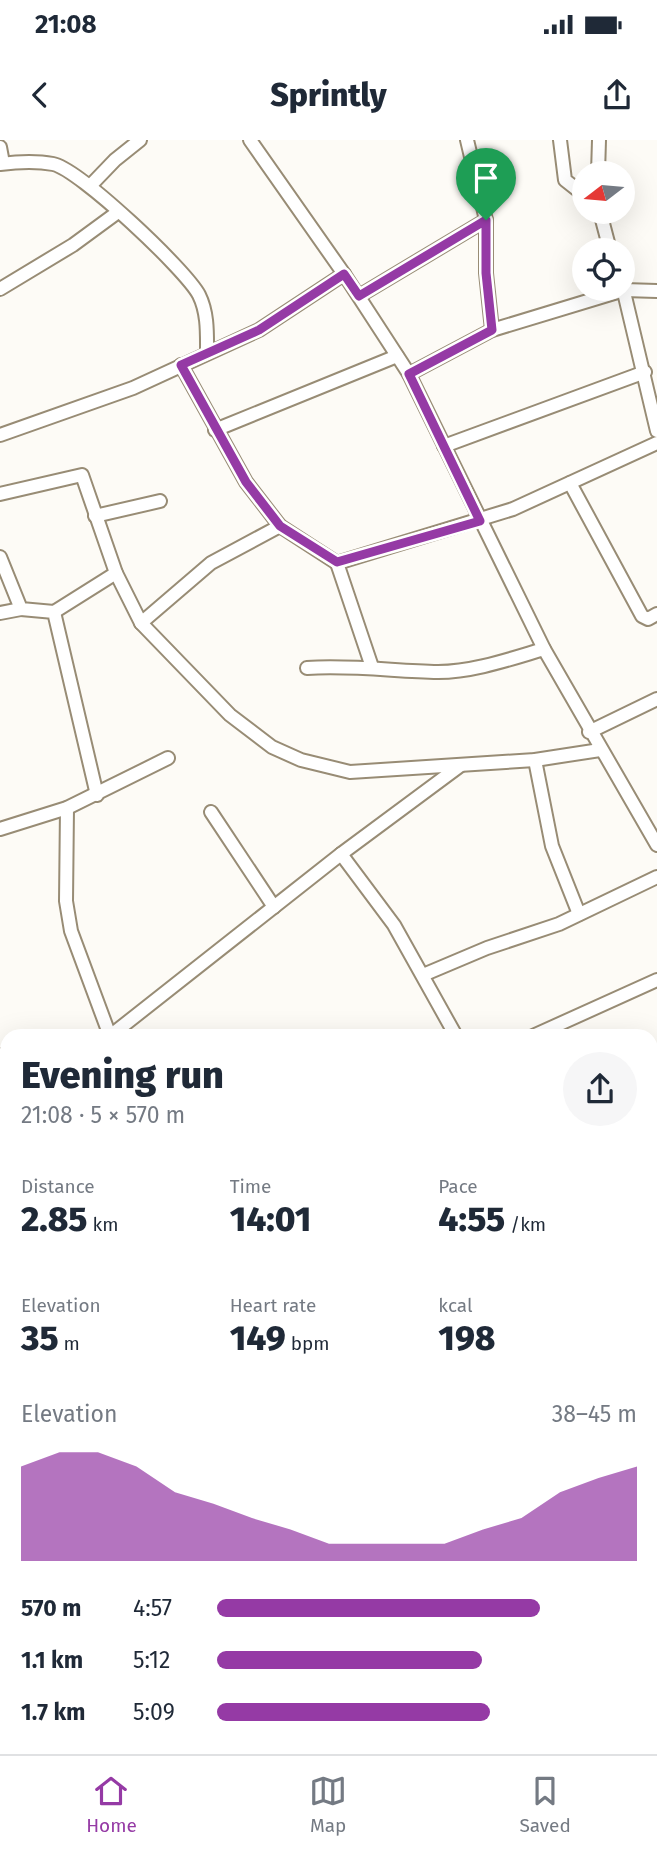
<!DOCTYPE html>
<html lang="en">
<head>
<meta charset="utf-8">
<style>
  :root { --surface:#fff; --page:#f6f6f7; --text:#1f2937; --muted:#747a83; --line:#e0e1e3; --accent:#953aa5 }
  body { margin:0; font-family:"Fira Sans",sans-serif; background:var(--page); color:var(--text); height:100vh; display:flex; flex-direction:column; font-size:26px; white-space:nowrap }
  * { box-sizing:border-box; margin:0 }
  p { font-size:23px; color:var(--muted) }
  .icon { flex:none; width:38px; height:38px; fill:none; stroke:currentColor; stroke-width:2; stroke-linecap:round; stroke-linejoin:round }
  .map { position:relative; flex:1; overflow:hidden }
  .drawer { position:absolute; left:0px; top:889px; width:658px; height:726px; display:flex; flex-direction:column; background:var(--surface); border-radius:21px 21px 0 0; box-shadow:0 7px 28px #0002 }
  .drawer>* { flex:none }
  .needle { width:46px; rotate:254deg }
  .tools { position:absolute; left:572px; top:21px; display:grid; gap:14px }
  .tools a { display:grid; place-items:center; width:63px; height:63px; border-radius:50%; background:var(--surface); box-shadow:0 7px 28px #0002; font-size:35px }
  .pin { position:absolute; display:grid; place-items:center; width:60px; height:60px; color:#fff; margin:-72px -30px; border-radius:50% 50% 50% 0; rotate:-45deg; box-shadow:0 0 7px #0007 }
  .pin .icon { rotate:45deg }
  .round { display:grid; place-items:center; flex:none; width:74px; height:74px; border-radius:37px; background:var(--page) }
  .overview { display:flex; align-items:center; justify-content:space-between; height:119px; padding:0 21px }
  h1 { font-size:38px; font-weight:800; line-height:52px }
  .stats { display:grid; grid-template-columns:repeat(3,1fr); gap:10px; height:119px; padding:7px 21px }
  .stats div { display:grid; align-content:center }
  .stats b { font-size:35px; font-weight:800 }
  .stats small { font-size:19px; font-weight:400 }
  .stats p { font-size:19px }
  .chart { height:196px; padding:14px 21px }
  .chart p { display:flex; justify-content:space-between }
  .chart svg { width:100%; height:126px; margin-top:7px; fill:var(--accent); opacity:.7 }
  ul { padding:0 21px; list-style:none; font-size:23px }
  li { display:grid; grid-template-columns:112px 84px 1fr; align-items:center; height:52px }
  li i { height:18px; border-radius:9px; background:var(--accent) }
  .status { display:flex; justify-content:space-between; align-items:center; height:49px; padding:0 35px; background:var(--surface); direction:ltr }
  .status svg { height:19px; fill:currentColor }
  header { display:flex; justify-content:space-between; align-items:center; height:91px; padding:0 21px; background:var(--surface); font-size:32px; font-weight:800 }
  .menu { display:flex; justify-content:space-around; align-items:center; height:98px; border-top:2px solid var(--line); background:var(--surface); font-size:19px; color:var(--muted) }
  .menu a { display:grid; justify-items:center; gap:4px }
  .menu .current { color:var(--accent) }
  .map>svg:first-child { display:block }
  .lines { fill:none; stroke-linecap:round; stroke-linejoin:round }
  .minor-casing { stroke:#988c75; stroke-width:16 }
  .minor { stroke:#fff; stroke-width:12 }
  .route-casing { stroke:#fff; stroke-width:14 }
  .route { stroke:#953aa5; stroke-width:9 }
</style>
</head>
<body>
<div class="status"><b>21:08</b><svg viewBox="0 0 49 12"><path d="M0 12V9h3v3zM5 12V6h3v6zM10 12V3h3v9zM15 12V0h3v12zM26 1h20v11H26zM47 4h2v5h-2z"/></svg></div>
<header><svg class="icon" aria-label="back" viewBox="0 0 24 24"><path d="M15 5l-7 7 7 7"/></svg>Sprintly<svg class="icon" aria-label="share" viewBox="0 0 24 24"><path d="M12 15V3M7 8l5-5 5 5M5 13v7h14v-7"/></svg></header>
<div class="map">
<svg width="657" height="1614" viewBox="0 0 657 1614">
  <rect width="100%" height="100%" fill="#fdfbf6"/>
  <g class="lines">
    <defs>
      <g id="minor">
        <path d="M250,0L344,134L409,234L544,509L657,705"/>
        <path d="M467,0L486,80V133L492,190"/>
        <path d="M560,0L565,40L584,55"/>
        <path d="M0,7L3,23"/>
        <path d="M0,24C16,22 37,21 53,24C79,29 186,130 199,155C208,173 207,194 207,213"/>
        <path d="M598,33L599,0"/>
        <path d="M90,46L115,20L140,0"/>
        <path d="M600,72L610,110"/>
        <path d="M623,148L657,291"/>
        <path d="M0,149L73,105L118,72"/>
        <path d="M359,156L486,80"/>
        <path d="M181,225L246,342L280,386L337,423L513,369L657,303"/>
        <path d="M409,234L492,190L624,150L657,151"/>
        <path d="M215,290L397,216"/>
        <path d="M0,295L133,248L259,190L344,134"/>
        <path d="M444,306L645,232"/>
        <path d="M570,343L642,476L648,479L657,474"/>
        <path d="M0,354L82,335L116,433L141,483L230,575L272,607L301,620L350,632L535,620L600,610"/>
        <path d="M95,376L160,361"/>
        <path d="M0,417L21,469L54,472L97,655"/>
        <path d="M337,423L372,527"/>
        <path d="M54,472L116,433"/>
        <path d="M0,473L21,469"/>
        <path d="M141,483L211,423L280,386"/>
        <path d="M307,528C351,525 394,531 438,532C473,532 510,519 544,509"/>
        <path d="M589,592L657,559"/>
        <path d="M535,620L552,706L579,774"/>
        <path d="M67,668L66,761L71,791L110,896"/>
        <path d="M211,672L274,767"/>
        <path d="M0,689L67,668L168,618"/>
        <path d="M341,714L394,785L456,896"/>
        <path d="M423,835L487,808L559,784L657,737"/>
        <path d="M110,896L341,714L461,625"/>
        <path d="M533,896L657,840"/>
        <path d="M0,915L7,952"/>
        <path d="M0,969L7,965"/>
        <path d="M651,972L657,971"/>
        <path d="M651,1070L657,1067"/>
        <path d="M0,1136L7,1133"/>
        <path d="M651,1177L657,1190"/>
        <path d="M0,1233L7,1243"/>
        <path d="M651,1363H657"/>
        <path d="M651,1568L657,1580"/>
        <path d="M0,1594H7"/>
        <path d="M651,1595L657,1593"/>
        <path d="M116,1608L118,1614"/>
        <path d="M237,1608L238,1614"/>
        <path d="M493,1608L495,1614"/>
        <path d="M157,1614L175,1608"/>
        <path d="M299,1614L315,1608"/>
        <path d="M588,1614L607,1608"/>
      </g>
    </defs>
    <use href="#minor" class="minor-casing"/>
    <use href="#minor" class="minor"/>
  </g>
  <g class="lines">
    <defs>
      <path id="route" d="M486,80V133L492,190L409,234L480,381L337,422L280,386L246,342L181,225L259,190L344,134L359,156Z"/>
    </defs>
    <use href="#route" class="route-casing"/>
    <use href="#route" class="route"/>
  </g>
</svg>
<div class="tools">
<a><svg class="needle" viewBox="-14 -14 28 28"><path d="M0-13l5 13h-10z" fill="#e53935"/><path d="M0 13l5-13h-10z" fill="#747a83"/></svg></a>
<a><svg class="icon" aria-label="locate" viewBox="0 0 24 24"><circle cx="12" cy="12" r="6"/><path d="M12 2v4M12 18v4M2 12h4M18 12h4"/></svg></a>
</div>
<div class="pin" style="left:486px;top:80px;background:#1e9e55"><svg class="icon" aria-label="arrive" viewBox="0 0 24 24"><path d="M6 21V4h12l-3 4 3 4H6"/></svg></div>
<section class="drawer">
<div class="overview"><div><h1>Evening run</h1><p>21:08 · 5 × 570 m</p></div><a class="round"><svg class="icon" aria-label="share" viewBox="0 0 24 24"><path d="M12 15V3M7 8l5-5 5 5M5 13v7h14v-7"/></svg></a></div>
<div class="stats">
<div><p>Distance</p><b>2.85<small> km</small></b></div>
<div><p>Time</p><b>14:01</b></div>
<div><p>Pace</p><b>4:55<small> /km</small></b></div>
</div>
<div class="stats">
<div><p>Elevation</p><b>35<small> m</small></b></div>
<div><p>Heart rate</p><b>149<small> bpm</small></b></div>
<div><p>kcal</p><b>198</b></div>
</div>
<div class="chart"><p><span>Elevation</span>38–45 m</p>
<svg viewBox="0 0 160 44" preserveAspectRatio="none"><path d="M0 44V11L10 6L20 6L30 11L40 20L50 24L60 29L70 33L80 38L90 38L100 38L110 38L120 33L130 29L140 20L150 15L160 11V44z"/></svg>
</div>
<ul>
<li><b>570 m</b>4:57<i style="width:77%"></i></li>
<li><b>1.1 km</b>5:12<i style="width:63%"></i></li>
<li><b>1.7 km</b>5:09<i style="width:65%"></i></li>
</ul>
</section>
</div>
<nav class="menu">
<a class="current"><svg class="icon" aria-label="home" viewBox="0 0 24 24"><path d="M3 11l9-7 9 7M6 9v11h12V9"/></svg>Home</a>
<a><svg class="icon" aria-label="map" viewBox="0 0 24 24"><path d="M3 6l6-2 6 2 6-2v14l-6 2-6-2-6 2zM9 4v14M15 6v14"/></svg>Map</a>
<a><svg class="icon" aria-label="saved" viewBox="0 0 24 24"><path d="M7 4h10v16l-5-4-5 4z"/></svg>Saved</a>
</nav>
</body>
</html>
